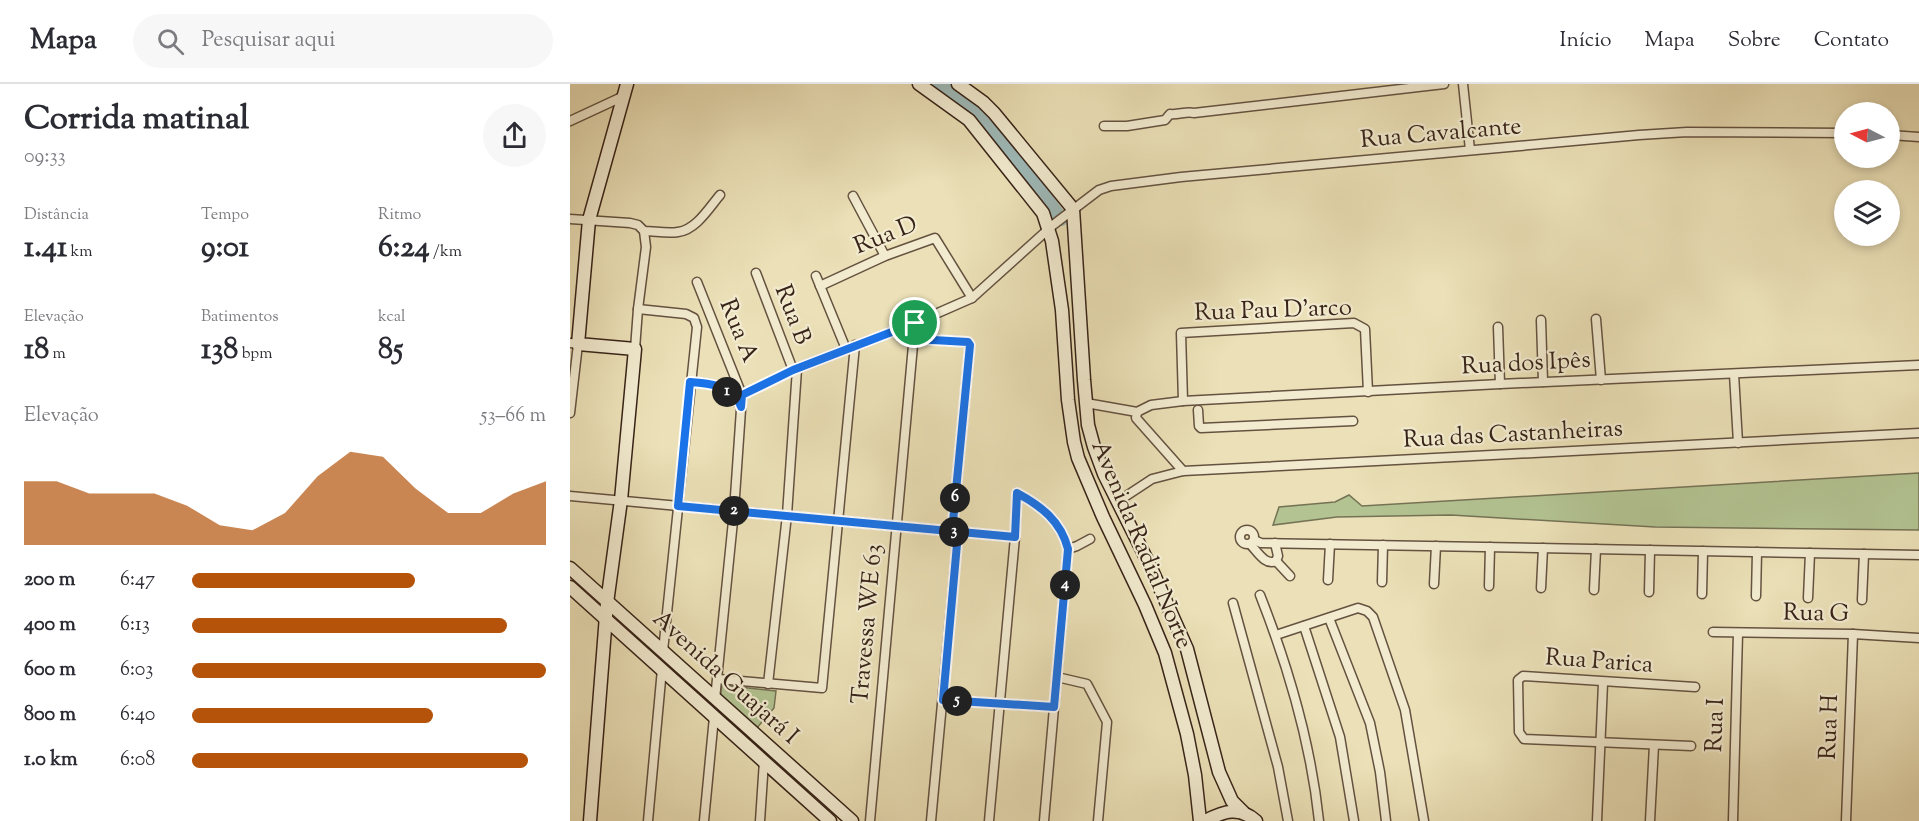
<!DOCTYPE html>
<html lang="pt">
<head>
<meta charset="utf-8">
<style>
  :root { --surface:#fff; --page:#f7f7f7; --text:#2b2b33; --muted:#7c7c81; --line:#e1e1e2; --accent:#b45309 }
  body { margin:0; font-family:"Sorts Mill Goudy",serif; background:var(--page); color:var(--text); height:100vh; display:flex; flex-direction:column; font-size:22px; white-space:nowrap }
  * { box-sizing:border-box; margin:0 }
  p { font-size:20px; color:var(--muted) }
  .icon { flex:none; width:33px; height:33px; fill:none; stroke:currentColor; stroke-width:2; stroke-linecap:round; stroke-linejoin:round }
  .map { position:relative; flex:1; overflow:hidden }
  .drawer { display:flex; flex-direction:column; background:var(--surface); width:570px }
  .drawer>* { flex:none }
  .needle { width:39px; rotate:276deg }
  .tools { position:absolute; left:1264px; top:18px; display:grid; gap:12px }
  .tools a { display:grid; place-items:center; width:66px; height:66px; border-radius:50%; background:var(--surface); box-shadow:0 3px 9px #0003; font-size:30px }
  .pin { position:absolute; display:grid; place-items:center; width:51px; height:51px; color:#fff; margin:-26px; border:3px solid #fff; border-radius:50%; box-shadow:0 2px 6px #0007 }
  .km { position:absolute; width:30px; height:30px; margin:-15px; border-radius:50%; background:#222; color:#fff; font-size:16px; line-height:30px; text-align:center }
  .round { display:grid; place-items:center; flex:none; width:63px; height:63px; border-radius:32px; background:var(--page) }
  .headline { display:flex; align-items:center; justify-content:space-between; height:102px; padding:0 24px }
  h1 { font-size:33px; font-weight:700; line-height:45px }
  .figures { display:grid; grid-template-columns:repeat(3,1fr); gap:9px; height:102px; padding:6px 24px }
  .figures div { display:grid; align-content:center }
  .figures b { font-size:30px; font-weight:700 }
  .figures small { font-size:16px; font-weight:400 }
  .figures p { font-size:16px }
  .chart { height:168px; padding:12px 24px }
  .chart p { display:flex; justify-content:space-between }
  .chart svg { width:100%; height:108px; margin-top:6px; fill:var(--accent); opacity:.7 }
  ul { padding:0 24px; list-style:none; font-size:20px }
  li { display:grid; grid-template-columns:96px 72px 1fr; align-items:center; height:45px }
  li i { height:15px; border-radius:8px; background:var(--accent) }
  header { display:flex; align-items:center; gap:36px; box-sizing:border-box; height:84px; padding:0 30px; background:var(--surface); border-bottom:2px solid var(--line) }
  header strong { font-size:28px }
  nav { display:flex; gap:33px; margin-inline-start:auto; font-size:21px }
  .search { width:420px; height:54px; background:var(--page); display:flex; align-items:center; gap:15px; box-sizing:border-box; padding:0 21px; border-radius:33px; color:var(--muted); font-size:22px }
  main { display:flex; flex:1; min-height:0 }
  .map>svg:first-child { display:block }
  .green { fill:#b3c392; stroke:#757355; stroke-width:1.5 }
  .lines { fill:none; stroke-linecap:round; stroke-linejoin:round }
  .river { stroke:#9ebab9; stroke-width:14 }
  .street-casing { stroke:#645240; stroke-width:11 }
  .secondary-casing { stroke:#372318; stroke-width:15 }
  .street { stroke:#f2ebd0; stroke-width:8 }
  .secondary { stroke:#f2ebd0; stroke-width:12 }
  .route-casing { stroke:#fff; stroke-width:12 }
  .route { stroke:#1a73e8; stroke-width:8 }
  .labels { text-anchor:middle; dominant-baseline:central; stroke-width:4.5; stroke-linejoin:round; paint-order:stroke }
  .street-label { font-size:24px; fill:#372318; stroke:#f2ebd0 }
</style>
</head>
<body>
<header>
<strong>Mapa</strong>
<div class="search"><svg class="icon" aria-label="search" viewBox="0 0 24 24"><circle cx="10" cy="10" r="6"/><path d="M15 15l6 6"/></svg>Pesquisar aqui</div>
<nav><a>Início</a><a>Mapa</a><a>Sobre</a><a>Contato</a></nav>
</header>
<main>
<section class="drawer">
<div class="headline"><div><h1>Corrida matinal</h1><p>09:33</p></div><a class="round"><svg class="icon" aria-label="share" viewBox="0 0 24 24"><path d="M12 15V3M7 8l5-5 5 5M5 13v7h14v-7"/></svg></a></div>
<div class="figures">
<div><p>Distância</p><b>1.41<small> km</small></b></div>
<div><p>Tempo</p><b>9:01</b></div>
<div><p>Ritmo</p><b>6:24<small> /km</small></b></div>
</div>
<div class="figures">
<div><p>Elevação</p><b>18<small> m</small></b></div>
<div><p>Batimentos</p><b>138<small> bpm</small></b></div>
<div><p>kcal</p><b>85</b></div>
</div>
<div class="chart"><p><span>Elevação</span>53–66 m</p>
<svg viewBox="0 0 160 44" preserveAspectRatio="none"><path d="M0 44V18L10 18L20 23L30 23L40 23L50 28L60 36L70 38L80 31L90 16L100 6L110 8L120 21L130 31L140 31L150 23L160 18V44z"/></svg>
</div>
<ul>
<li><b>200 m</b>6:47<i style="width:63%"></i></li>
<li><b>400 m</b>6:13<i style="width:89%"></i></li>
<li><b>600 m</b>6:03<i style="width:100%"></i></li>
<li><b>800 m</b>6:40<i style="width:68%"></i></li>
<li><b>1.0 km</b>6:08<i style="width:95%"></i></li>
</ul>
</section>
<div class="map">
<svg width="1349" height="737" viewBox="0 0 1349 737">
  <rect width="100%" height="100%" fill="#ebe0b7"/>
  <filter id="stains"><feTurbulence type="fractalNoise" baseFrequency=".00333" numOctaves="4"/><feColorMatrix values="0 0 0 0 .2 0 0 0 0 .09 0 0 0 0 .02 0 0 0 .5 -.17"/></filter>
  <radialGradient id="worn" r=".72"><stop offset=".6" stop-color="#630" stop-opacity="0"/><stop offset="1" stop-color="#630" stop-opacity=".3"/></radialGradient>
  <g class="green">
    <path d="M1349,389V446L1085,443L881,431L767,433L703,441L709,423L765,418L779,411L792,422Z"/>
    <path d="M152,601L206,607L204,624L186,645L150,614Z"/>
  </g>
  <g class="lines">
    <path class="river" d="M370,0L411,28L464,97L491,135"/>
    <defs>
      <g id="street">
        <path d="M893,0L900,66"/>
        <path d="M0,37L54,12"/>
        <path d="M534,42H557L595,36L600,30C609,31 616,27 624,29L874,0"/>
        <path d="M1320,51L1349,53"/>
        <path d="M283,112L315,172"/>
        <path d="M0,135L60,139L68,141L74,147C85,147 97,150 108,148C126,146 139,124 150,111"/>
        <path d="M186,189L223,286"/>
        <path d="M246,192L276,265"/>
        <path d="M127,198L172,311L164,427L145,615"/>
        <path d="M250,202L315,172L365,154L402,214"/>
        <path d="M68,225L116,230L124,234L127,243L93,567"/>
        <path d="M1026,235L1031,296"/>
        <path d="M971,236L973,298"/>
        <path d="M928,243L930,300"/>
        <path d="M345,255L398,258L400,261L382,448"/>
        <path d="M0,259L8,260L0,329"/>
        <path d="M65,265L68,225L76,163L74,147"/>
        <path d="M1164,290L1168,359"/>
        <path d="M120,298C138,299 164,302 170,322"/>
        <path d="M172,311L223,286L345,239L402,214L483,141L529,106L541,102L611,93L1069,51L1117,48L1275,49"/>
        <path d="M613,317L611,249L784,239L795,245L798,308"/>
        <path d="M516,319L567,328"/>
        <path d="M628,326L629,342L631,344L783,337"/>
        <path d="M567,328L581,321L613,317L930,300L1349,281"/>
        <path d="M567,328L566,334L613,387"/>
        <path d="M0,412L445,453"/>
        <path d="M547,418L582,395L613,387L1349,349"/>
        <circle cx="677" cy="453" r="7"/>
        <path d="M684,456L691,459L1349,471"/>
        <path d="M680,460C687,467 695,482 706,477L708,472L705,459"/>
        <path d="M498,465L507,462L520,455"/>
        <path d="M706,477L720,492"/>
        <path d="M758,496L760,460"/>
        <path d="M812,498L813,461"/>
        <path d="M864,500L866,462"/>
        <path d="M919,502L920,463"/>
        <path d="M971,504L973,464"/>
        <path d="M1024,506L1026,465"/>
        <path d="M1079,508L1080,466"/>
        <path d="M1132,510L1133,467"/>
        <path d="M690,511C718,582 741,661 749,737"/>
        <path d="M1186,512L1187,468"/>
        <path d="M1238,514L1240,469"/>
        <path d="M1292,516L1294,470"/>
        <path d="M663,519L708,683L718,737"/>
        <path d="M759,534L800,639L810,688L816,737"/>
        <path d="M734,542L770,653L784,737"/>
        <path d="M1143,548L1283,550L1349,554"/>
        <path d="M706,551L788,524L797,527L803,533L835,626L854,737"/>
        <path d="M487,593L517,600L537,638L528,737"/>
        <path d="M148,595L252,604L285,261"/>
        <path d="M198,600L217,431L227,285"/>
        <path d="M373,616L484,623"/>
        <path d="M1121,662L954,655L949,648L948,596L953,592L1125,603"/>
        <path d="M78,737L92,585"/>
        <path d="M134,737L144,633"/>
        <path d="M190,737L194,677"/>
        <path d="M300,737L345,239"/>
        <path d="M361,737L388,449"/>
        <path d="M419,737L445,453L447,409C472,423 490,436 498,465L474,737"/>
        <path d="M1027,737L1033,599"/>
        <path d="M1080,737L1084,661"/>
        <path d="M1163,737L1168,549"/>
        <path d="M1276,737L1283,550"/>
      </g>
      <g id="secondary">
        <path d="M349,0L399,36L473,129L482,157L492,226L498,316L504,358L508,374L533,433L575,521L595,569L617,650L625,691L630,737"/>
        <path d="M388,0L413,18L424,29L503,125L514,296L518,341L524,363L534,390L581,484L617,565L649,688L662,717L673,728"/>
        <path d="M0,484L282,737"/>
        <path d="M0,503L260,737"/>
        <path d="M20,737L37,519L51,416L65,265L8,260L19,136L57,0"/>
        <path d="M635,737C654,727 669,722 686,737"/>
      </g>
    </defs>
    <use href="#street" class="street-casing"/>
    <use href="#secondary" class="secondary-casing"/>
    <use href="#street" class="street"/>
    <use href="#secondary" class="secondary"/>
  </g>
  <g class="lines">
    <defs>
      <path id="route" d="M345,239L223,286L172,311L171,323C165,302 138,299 120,298L108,422L445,453L447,409C471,422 491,437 498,465L484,623L373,616L388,449L382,448L400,261L398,258L345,255V239"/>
    </defs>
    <use href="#route" class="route-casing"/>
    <use href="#route" class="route"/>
  </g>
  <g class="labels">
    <g class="street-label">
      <text transform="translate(871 50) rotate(-5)">Rua Cavalcante</text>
      <text transform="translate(316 152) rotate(-22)">Rua D</text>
      <text transform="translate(703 227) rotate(-2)">Rua Pau D'arco</text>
      <text transform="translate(222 231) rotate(69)">Rua B</text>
      <text transform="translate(168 247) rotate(68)">Rua A</text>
      <text transform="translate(956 280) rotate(-3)">Rua dos Ipês</text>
      <text transform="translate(943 351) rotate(-3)">Rua das Castanheiras</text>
      <text transform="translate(571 461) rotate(67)">Avenida Radial Norte</text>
      <text transform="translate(1246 530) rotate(1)">Rua G</text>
      <text transform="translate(298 540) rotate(-85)">Travessa WE 63</text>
      <text transform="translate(1029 578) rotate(4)">Rua Parica</text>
      <text transform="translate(155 594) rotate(42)">Avenida Guajará I</text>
      <text transform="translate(1146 641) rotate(-88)">Rua I</text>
      <text transform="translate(1260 643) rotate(-88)">Rua H</text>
    </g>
  </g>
  <rect width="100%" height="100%" filter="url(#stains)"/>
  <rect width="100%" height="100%" fill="url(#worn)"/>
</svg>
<div class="tools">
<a><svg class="needle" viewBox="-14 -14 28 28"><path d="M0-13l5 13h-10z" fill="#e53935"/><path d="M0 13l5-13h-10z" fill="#7c7c81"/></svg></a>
<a><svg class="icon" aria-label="layers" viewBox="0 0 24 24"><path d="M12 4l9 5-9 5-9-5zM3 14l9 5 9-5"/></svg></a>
</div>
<div class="pin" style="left:345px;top:239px;background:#1e9e55"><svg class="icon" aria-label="arrive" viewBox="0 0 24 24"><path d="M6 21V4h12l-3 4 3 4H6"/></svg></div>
<b class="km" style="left:157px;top:308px">1</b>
<b class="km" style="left:164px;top:427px">2</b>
<b class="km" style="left:384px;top:448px">3</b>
<b class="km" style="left:495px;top:501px">4</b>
<b class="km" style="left:387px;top:617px">5</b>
<b class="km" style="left:385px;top:414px">6</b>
</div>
</main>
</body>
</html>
